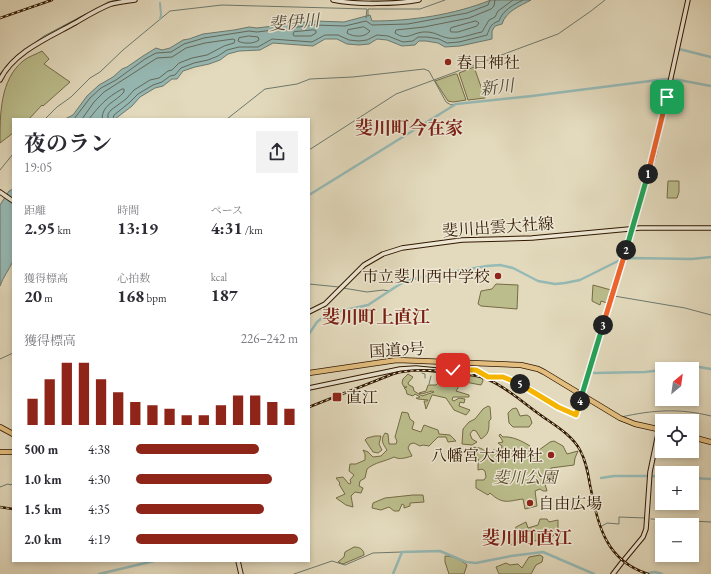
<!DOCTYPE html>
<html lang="ja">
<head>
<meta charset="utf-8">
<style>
  :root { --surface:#fff; --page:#f2f2f3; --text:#2b2b33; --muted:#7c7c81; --accent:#8f2418 }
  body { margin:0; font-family:"EB Garamond","Noto Serif JP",serif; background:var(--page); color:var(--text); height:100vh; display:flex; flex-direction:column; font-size:15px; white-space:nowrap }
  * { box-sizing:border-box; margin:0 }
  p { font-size:13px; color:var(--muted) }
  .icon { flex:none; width:22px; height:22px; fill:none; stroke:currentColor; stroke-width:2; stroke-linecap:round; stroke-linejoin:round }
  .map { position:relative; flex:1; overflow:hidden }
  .side { position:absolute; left:12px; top:118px; width:298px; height:444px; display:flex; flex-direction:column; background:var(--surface); border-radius:0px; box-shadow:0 2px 6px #0003 }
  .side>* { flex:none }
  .needle { width:26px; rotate:29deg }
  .buttons { position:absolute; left:655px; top:362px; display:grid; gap:8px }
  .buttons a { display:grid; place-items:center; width:44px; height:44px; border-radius:0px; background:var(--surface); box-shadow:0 2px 6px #0003; font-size:20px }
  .pin { position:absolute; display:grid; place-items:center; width:34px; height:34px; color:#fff; margin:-17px; border-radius:8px; box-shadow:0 2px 6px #0006 }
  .km { position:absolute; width:20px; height:20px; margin:-10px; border-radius:50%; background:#222; color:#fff; font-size:11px; line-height:20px; text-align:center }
  .round { display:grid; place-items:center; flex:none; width:42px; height:42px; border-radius:0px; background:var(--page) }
  .head { display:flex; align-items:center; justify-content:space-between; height:68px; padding:0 12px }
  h1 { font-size:22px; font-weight:700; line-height:30px }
  .metrics { display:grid; grid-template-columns:repeat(3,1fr); gap:6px; height:68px; padding:4px 12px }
  .metrics div { display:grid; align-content:center }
  .metrics b { font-size:17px; font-weight:700 }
  .metrics small { font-size:11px; font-weight:400 }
  .metrics p { font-size:11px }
  .chart { height:112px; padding:8px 12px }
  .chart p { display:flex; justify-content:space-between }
  .chart svg { width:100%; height:72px; margin-top:4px; stroke:var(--accent); stroke-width:6 }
  ul { padding:0 12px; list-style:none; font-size:13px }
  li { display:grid; grid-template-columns:64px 48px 1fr; align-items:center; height:30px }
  li i { height:10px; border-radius:5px; background:var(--accent) }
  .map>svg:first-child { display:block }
  .green { fill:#bbbd8c; stroke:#766a46 }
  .water { fill:#96bab6; stroke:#6e796d }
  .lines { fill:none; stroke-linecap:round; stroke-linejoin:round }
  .shore { stroke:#64695b; stroke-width:1 }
  .stream { stroke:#6e796d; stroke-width:1 }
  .canal { stroke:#96bab6; stroke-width:2 }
  .river { stroke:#96bab6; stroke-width:2.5 }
  .secondary-casing { stroke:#311800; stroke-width:5.5 }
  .trunk-casing { stroke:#311800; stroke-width:6 }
  .secondary { stroke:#ede7d4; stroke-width:3.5 }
  .trunk { stroke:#e2bd7e; stroke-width:4.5 }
  .rail-casing { stroke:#311800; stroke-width:2.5 }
  .rail { stroke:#ede7d4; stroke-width:1; stroke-dasharray:3; stroke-linecap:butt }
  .split-1-casing { stroke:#fff; stroke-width:8 }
  .split-2-casing { stroke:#fff; stroke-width:8 }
  .split-3-casing { stroke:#fff; stroke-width:8 }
  .split-4-casing { stroke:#fff; stroke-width:8 }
  .split-5-casing { stroke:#fff; stroke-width:8 }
  .split-6-casing { stroke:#fff; stroke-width:8 }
  .split-1 { stroke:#f0652b; stroke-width:5 }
  .split-2 { stroke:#22a559; stroke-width:5 }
  .split-3 { stroke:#f0652b; stroke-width:5 }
  .split-4 { stroke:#22a559; stroke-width:5 }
  .split-5 { stroke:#f5b400; stroke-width:5 }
  .split-6 { stroke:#f5b400; stroke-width:5 }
  .poi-dot { fill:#8f2418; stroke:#ede7d4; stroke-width:1.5 }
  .labels { text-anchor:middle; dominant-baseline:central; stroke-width:3; stroke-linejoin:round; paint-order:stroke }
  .poi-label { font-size:16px; fill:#311800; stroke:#ede7d4; text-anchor:start }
  .street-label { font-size:16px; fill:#311800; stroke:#ede7d4 }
  .park-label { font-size:16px; font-style:italic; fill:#5a4a2a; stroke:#ede7d4 }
  .water-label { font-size:17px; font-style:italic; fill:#4f4937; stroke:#ede7d4 }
  .quarter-label { font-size:18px; font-weight:bold; fill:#7a1f14; stroke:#ede7d4 }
</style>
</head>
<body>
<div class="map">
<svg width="711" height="574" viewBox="0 0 711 574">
  <rect width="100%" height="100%" fill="#e3dabd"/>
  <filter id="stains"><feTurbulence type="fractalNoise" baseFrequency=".005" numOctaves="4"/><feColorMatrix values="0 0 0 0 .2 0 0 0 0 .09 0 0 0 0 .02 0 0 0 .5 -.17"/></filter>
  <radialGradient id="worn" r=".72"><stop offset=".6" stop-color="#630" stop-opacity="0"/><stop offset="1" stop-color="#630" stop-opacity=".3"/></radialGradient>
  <g class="green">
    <path d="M42,51L49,59L44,64L70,82L43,106L42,105L29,119H13V133L0,143C0,114 0,80 23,61C29,56 35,55 42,51Z"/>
    <path d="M474,67L485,98L468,100L459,73Z"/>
    <path d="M455,74H457L466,100L453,102L448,101L435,81Z"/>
    <path d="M668,181H679V192L677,198H667Z"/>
    <path d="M496,284L518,285L517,309L481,306L478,304L481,291L492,289Z"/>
    <path d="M593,285L611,290L608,301L607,303L601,301L600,305L592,301Z"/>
    <path d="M408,374L413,377L408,383L409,385L413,387L414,391L422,396L434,392L432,391L422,394L419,393L426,391L428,385H436L447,374L479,377L482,378L483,381L481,385L465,382L463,377L458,382V388L456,391L469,395V397H453L452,400L454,401L459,398L465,399L464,403L460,402L459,406L470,410L466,415L454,410L446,398L433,395H432L426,409L424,401H427L428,400L418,399L416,398H418L420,397L415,394L413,396L407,394L406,390L404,388L407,387H404L402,383L403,379Z"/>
    <path d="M488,406L490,407L491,419L489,421C489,430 489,434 481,439L476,431L473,430L470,434L472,439L477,442L472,445L462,444L463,429L469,422L475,419L483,409Z"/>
    <path d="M516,408L517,409L520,416L527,415L530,417L532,423L529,427H513L509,423L508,413L512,409Z"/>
    <path d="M402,412L408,413L410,419L414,422L412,429L421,432L424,425L438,430L439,434L450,435L456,441L448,442L446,437H438L429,446L423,445L420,446L414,443L410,444L408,448L412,456C405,458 400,460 394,457C384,462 375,462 367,469L365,478L360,481L359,486L363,488L361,493L355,492L351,496L353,507L346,505L336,498L345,494L339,484L340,483L336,478L343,477L349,484L351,483L350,480L354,475L349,471L350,464H356L365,460V454L363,450L368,452L373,457L381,456L387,450C383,444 380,440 385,433L388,434L389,444H396L397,441L395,437Z"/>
    <path d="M500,434L503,437C512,436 522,441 530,446V449L528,452L529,453L534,452L535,453L550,442L554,441L563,446L567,454L578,451L575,458L574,465L551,468L550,472L556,475V479L554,480L547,479L545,484L547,491H543L540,489L535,491L537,506L525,509L523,499C508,501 503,505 490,493L488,495L476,488V480H484L486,477L485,471L482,469L478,470V465L479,460L474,457L471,458L467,451V449C474,446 482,447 487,453L492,452L493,450H501L502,446L498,443L503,442L501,438L499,436Z"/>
    <path d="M375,436H381L379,444L382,450L378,453L373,452L365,440L367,438Z"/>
    <path d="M413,495H423L424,502L410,503V506L404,508V505L402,504L399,511H394L389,507L381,510L372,508L373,503L385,498Z"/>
    <path d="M540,519H547L549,522L558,520V530L551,538L528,542H519L509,545L507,541L511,535L514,534L516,527L526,522L528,528L538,525Z"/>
    <path d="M354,547C359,547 364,549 364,555L343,564L338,562L344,557L345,552Z"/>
    <path d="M540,555L543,557L542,562L536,565L531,574H499L496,567L506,563L510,565L518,564L522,568L529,557Z"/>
    <path d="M445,556C453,556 461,560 467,565L464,574H449L445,562Z"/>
  </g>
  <g class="water">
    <path d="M491,0H531C520,6 506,11 502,24L495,26L492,31V39L460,46L445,47L438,43L426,41H419L415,45L402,46L387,40L377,39L369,44L359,45L347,44L337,39H325L313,46L273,43L260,50L239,51L228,54L220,60L209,64L195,67L183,71L177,79H172L163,86L155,88L140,97L132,106L115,119H65L73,115L87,96L99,85L113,77L122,69L127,67L143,56L156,48L162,50L170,48L183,40L189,39L203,34L234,30L249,27L257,28L314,21L344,22L370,15L372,21C412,21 453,15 491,0Z"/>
    <path d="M13,189V261C9,270 3,277 0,286V205L9,191Z"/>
  </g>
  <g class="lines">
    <g class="shore">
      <path d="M495,0L494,6L491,9L469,18L424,27L396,30L395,33C408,42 413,31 427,32C435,32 441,37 448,38C458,40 471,34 482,32L489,20L495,17L498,11L513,0"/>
      <path d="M476,21L479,23L477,26L458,32H451L450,30L451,28Z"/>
      <path d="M364,27L370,31C365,38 353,37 347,33L348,30Z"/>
      <path d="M314,30L316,31V33L311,36H294L293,34L294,32Z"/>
      <path d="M249,36L258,37L259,40C254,44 243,44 238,41L239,38Z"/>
      <path d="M74,119L90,98L101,88L116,80L145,59L156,53L171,52L184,44L204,38L249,31L257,32L314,25L345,26L366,21L372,25L408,24L467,13L488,5L490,0"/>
      <path d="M82,119L94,102L104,92L157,58L172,57L186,48L205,43L233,39L235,40L234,43L224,46L207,55L192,58L179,63L172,70L168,71L159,78L150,80L134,90L126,99L111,110L108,114V119"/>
      <path d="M89,119C100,105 106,98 122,89H124V92C116,102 102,104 102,119"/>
      <path d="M113,119L114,115L129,103L138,94L153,85L162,82L170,76L175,75L181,68L194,63L208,60L218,56L227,50L239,47H258L272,39L312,42L325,35H338L349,40L359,41L367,40L377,35L388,36L403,42L413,41L418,37H427L439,39L447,43L459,42L487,35C490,28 490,24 499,21C503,10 513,5 523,0"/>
    </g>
    <g class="stream">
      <path d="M371,0H404"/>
      <path d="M368,16V9H420L445,0"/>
      <path d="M36,42L44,36L101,6L108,2L116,0"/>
      <path d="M0,74L11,61L25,49"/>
      <path d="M45,119L57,107L71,97L90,78L100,72L123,50L170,11L222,5L367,9L366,18"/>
      <path d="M227,119L265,89L297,84L310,79L353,77L424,69L429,71L446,102L451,105L456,104"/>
      <path d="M309,150L396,94L558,34L591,11L605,0"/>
      <path d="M0,170L13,154"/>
      <path d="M309,284L339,287"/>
      <path d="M343,288L367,292L383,290L389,291"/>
      <path d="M614,296L685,308L711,315"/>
      <path d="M0,359L13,353"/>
      <path d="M422,373L425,374V378"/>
      <path d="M429,384L431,376"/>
      <path d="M621,417C653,410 679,408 711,416"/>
      <path d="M0,487L8,484L11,485L13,483"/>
      <path d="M651,519L711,522"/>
      <path d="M602,526L607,523L619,524V517L645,518"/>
      <path d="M294,574L332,561L345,565L373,553L402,552"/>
    </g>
    <path class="canal" d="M160,19L161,15L160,3"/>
    <g class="river">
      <path d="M679,49L711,57"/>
      <path d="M309,195L456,104L532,96L666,79L679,80L711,86"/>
      <path d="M309,334L317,322L327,314L368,305L397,286L406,281L421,277L487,266L500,265L513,268L538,281L555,284L565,283L580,280L618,261L631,258L692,259L711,257"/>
      <path d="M665,369L687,365L711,369"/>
      <path d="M594,373L645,372L662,370"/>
      <path d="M651,476L662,477"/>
      <path d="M601,478L614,476H648"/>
      <path d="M692,478L711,479"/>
      <path d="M99,574L154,561"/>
      <path d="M393,574L402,552L440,551L466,562L476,563L511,556L543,552L594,574"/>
      <path d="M643,574L655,572L662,574"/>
    </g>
    <defs>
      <g id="secondary">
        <path d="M333,0C356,5 397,4 419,0"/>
        <path d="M0,80C13,52 50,37 75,23C87,16 98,9 111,4C119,2 127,1 135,0"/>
        <path d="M0,192L13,201"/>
        <path d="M309,312L325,304L364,265L383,254L402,248L462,240L532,238L640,228H711"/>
        <path d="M309,388L400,369L416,368L446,371L470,369L478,371L488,377H503L526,386L555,405L576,415L654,155L688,0"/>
        <path d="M624,560L643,537L646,529L650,472L659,429"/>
        <path d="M238,561L241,574"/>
        <path d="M613,574L623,561"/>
      </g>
      <g id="trunk">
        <path d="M309,373L397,360L521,365L538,369L544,372L620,418L635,424L662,430"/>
        <path d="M0,427L13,434"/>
        <path d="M692,437L711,442"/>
        <path d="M0,452H13"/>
      </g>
    </defs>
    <use href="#secondary" class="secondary-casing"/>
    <use href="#trunk" class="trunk-casing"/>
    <use href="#secondary" class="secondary"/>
    <use href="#trunk" class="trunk"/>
    <defs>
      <g id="rail">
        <path d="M0,18L52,0"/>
        <path d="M309,407L393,374C414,367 469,371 489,380C506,387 525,404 539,414C554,425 571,434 580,450C586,461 588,473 590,485C598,523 604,560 648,574"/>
        <path d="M0,507L13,509"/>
      </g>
    </defs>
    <use href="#rail" class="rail-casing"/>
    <use href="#rail" class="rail"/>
  </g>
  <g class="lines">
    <defs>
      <path id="split-1" d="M648,174L667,97"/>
      <path id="split-2" d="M626,250L648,174"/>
      <path id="split-3" d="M603,325L626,250"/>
      <path id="split-4" d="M580,401L603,325"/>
      <path id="split-5" d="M520,384L558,407L576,415L580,401"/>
      <path id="split-6" d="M453,370H476L488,377H503L520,384"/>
    </defs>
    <use href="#split-1" class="split-1-casing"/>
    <use href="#split-2" class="split-2-casing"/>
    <use href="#split-3" class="split-3-casing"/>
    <use href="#split-4" class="split-4-casing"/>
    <use href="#split-5" class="split-5-casing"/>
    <use href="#split-6" class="split-6-casing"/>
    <use href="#split-1" class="split-1"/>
    <use href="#split-2" class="split-2"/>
    <use href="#split-3" class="split-3"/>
    <use href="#split-4" class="split-4"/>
    <use href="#split-5" class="split-5"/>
    <use href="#split-6" class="split-6"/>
  </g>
  <g class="poi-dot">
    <circle cx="448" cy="62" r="4"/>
    <circle cx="498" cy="276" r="4"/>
    <rect x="332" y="392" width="10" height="10" rx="2"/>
    <circle cx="551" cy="455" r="4"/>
    <circle cx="530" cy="503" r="4"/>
  </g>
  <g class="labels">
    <g class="poi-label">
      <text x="456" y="62">春日神社</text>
      <text x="490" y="276" text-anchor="end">市立斐川西中学校</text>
      <text x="346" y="397">直江</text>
      <text x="543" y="455" text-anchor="end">八幡宮大神神社</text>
      <text x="538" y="503">自由広場</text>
    </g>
    <g class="street-label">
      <text transform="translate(498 227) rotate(-4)">斐川出雲大社線</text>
      <text transform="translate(397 350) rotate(-3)">国道9号</text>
    </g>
    <g class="park-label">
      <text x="525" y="477">斐川公園</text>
    </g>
    <g class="water-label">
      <text transform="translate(294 22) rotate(-5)">斐伊川</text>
      <text transform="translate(497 87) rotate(-7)">新川</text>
    </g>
    <g class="quarter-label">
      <text x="409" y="127">斐川町今在家</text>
      <text x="376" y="316">斐川町上直江</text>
      <text x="527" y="537">斐川町直江</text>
    </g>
  </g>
  <rect width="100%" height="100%" filter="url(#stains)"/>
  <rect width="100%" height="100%" fill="url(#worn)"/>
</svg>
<div class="buttons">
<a><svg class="needle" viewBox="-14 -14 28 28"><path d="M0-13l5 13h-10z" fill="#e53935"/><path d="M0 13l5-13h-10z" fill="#7c7c81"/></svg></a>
<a><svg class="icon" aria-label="locate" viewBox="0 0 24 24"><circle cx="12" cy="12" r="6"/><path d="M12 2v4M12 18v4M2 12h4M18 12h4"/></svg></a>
<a>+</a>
<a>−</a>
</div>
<div class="pin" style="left:667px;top:97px;background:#1e9e55"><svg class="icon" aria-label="arrive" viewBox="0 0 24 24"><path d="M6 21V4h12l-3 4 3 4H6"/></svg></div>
<div class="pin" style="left:453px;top:370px;background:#d93025"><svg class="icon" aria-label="check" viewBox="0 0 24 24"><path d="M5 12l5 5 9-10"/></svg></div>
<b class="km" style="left:648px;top:174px">1</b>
<b class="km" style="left:626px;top:250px">2</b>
<b class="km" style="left:603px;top:325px">3</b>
<b class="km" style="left:580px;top:401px">4</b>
<b class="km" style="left:520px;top:384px">5</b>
<section class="side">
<div class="head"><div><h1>夜のラン</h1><p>19:05</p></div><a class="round"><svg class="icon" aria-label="share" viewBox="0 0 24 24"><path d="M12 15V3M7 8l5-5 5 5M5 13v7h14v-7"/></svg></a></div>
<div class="metrics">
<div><p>距離</p><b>2.95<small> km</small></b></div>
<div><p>時間</p><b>13:19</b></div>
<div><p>ペース</p><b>4:31<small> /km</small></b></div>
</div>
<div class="metrics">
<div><p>獲得標高</p><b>20<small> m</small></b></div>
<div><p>心拍数</p><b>168<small> bpm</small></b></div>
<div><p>kcal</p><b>187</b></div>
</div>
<div class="chart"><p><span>獲得標高</span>226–242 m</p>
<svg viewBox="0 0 160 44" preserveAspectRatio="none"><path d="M5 44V28M15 44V16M25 44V6M35 44V6M45 44V16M55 44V24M65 44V30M75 44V32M85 44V34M95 44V38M105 44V38M115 44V32M125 44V26M135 44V26M145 44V30M155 44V34"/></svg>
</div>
<ul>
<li><b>500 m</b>4:38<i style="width:76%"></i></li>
<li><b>1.0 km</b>4:30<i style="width:84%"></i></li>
<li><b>1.5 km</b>4:35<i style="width:79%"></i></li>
<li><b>2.0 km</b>4:19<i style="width:100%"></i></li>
</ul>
</section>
</div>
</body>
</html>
